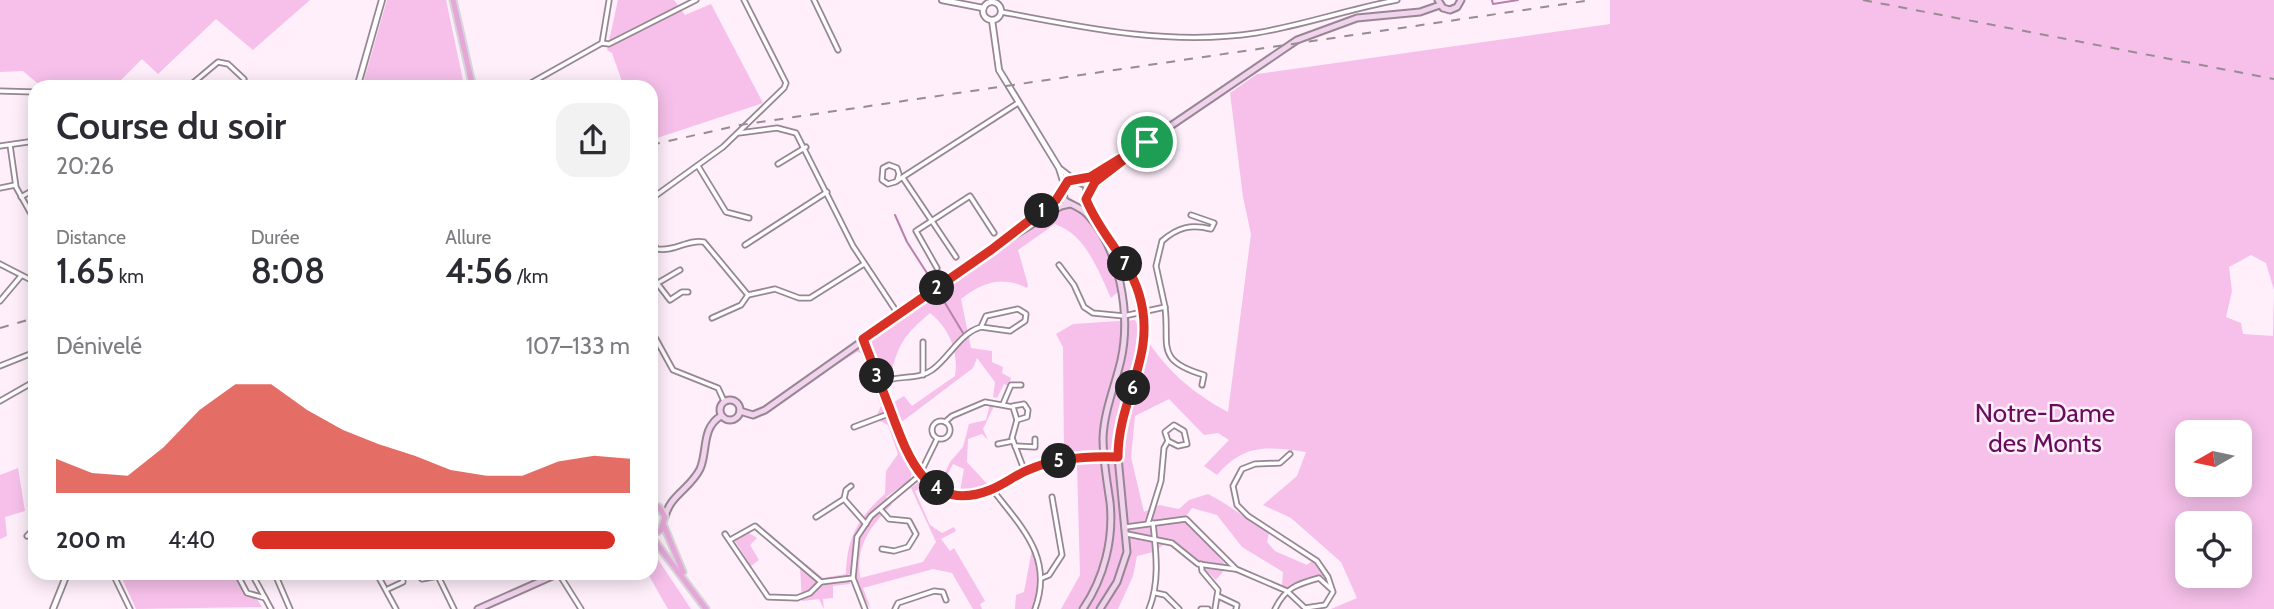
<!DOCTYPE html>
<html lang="fr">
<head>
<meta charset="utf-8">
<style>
  :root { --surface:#fff; --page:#f2f2f3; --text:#2b2b33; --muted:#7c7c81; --accent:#d93025 }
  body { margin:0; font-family:Cabin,sans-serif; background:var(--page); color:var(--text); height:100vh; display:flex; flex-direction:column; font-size:26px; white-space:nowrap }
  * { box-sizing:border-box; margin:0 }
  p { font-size:23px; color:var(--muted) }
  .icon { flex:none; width:38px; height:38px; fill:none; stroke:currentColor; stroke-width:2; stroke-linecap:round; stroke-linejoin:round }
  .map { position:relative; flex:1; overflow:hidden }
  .sheet { position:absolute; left:28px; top:80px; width:630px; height:500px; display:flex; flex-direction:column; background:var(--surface); border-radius:21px; box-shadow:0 4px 18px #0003 }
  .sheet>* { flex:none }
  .needle { width:46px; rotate:261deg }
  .buttons { position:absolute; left:2175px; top:420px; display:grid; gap:14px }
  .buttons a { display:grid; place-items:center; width:77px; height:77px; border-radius:14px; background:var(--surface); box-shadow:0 4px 18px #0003; font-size:35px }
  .pin { position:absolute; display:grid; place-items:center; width:60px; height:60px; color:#fff; margin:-30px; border:4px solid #fff; border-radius:50%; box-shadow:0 2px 7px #0007 }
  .km { position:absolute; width:35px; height:35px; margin:-18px; border-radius:50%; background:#222; color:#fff; font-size:19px; line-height:35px; text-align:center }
  .round { display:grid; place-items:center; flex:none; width:74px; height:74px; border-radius:21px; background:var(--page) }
  .headline { display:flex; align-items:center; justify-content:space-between; height:119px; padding:0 28px }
  h1 { font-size:38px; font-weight:600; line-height:52px }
  .stats { display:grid; grid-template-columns:repeat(3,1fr); gap:10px; height:119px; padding:7px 28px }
  .stats div { display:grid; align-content:center }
  .stats b { font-size:35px; font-weight:600 }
  .stats small { font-size:19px; font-weight:400 }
  .stats p { font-size:19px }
  .chart { height:196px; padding:14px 28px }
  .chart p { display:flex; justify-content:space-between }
  .chart svg { width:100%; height:126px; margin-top:7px; fill:var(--accent); opacity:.7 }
  ul { padding:0 28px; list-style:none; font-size:23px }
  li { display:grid; grid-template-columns:112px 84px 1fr; align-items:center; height:52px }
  li i { height:18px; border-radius:9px; background:var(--accent) }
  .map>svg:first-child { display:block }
  .green { fill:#f6c0ea; fill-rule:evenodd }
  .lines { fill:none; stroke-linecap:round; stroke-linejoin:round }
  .stream { stroke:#b980ad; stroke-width:2 }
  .minor-casing { stroke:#978693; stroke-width:7 }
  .tertiary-casing { stroke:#978693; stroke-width:8 }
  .secondary-casing { stroke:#978693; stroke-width:9 }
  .primary-casing { stroke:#d7d6d7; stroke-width:9 }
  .minor { stroke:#fff; stroke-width:3.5 }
  .tertiary { stroke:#fff; stroke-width:4.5 }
  .secondary { stroke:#f2d3ed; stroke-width:5 }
  .primary { stroke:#e5a7da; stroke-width:5 }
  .rail { stroke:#978b94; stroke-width:2; stroke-dasharray:9 9; stroke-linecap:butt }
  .route-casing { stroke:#fff; stroke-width:14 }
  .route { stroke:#d93025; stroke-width:9 }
  .labels { text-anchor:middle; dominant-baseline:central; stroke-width:5; stroke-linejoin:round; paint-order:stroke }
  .park-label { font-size:26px; fill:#690b5d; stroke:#feeffb }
</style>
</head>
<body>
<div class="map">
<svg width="2274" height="609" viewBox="0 0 2274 609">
  <rect width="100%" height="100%" fill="#feeffb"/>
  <g class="green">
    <path d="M0,0H310L253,50L216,19L158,74L142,59L113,88L42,87L23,71L0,72Z"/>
    <path d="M387,0H446L464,85L362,87Z"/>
    <path d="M618,0H674L685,15L711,4L763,103L651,140V88L624,87L612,53L607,50Z"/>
    <path d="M1610,0H2274V609H1331L1357,598L1341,562L1291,518L1263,505L1297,476L1306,452C1267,447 1245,443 1217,475L1204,466L1229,440L1218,433L1204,435L1169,399L1135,416L1131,457L1144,512L1159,505L1179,509L1189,500L1208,494C1230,505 1247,520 1269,533L1267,542L1275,551L1307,565L1312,561L1326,576L1310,577L1287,588L1282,585L1283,572L1242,547L1217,515L1192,508L1186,516L1227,567L1216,580L1172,539L1153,552L1137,556L1133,576L1118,609H1061L1080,575L1077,463L1064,455L1063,347L1056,334L1073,324L1135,320C1157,361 1186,390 1228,412L1251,234L1243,197L1230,93L1257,74L1610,24ZM2251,255L2266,263L2274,290L2273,336L2243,334L2241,323L2226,317L2232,291L2229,267ZM2188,432H2240V485H2188ZM2188,523H2240V576H2188Z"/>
    <path d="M1066,207C1094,206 1113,268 1119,291L1111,298C1098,270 1086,235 1055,224L1018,250L1028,285L1027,288C1001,275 982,283 961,299L971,348L992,351V362L1003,367L1002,373L1011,378L1009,386L1004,384L997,398L993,397L995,382L977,358L973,368L899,424L891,404L904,396L912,406L955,376C959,352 949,328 930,313C903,336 899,343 890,377L886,380L881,378L869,349L870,337L995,251Z"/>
    <path d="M858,346L865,350L912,471L910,480L886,497L892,504C870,528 856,543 860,578L923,562L936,542L911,488L920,481L941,493L939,495L924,487L915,491L930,525L942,533L954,527L956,531L941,539L950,551L954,548L985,601L980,604L982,609H973L952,573L933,569L863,588L871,609L861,594L854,574H848L850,584L833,586V598L823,599L824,609L819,599L802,601L800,568L806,564L823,578L846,574C847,537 858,518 885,494L886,471L898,454L888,425L880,421L877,415L881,406L861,353L857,352L836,365L835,361Z"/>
    <path d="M990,404H995L983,429L988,440L982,434L968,439L967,462L989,486L960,491L964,469L953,464L942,485L930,479L928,471L943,477L950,462L963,447L969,424L986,420Z"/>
    <path d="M18,468L25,511L5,517L7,536L0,539V475Z"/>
    <path d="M749,533L757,538L750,545L759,560L751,566L735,541Z"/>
    <path d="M651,549L691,609H668L648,574H651Z"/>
    <path d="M1032,549L1039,575L1036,609H1015L1016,595L1024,592Z"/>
    <path d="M120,574H234L244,595L257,599L262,607L136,609Z"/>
  </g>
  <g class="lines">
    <g class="stream">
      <path d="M1492,0L1493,4L1518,0"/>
      <path d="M895,215L907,242L934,284"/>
      <path d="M939,293L963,333"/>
    </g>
    <defs>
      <g id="minor">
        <path d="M814,0L838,50"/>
        <path d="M991,0L992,2"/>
        <path d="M1002,12C1085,28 1171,46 1256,33C1304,25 1349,9 1397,0"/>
        <path d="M602,43L609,1"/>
        <path d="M187,88L218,62L228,64L244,79"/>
        <path d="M522,88L602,43L609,44L696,0"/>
        <path d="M0,91L35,92"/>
        <path d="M739,133L777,128L796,133L853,246L898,314"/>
        <path d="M10,145L16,187L35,221"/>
        <path d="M0,146L35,141"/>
        <path d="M778,164L806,147"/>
        <path d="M698,166L726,212L749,218"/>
        <path d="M903,178L956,257"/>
        <path d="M897,181L899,174L897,168L889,165L883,168L882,180L888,184L895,182L1018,103"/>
        <path d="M0,188L15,185"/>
        <path d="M21,197L35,189"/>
        <path d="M651,199L723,147L784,88L786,83L744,0"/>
        <path d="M651,241L657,249L651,253"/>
        <path d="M745,245L827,192"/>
        <path d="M657,249C675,252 687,239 704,242L748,295L775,289L799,298H810L864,264"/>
        <path d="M0,264L35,282"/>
        <path d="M1059,265L1074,285L1084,307L1093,313L1124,316L1165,307L1156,266L1162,241C1178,227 1191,224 1211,229L1214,223L1191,215"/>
        <path d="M937,268L916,231L970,196L994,233"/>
        <path d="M657,283L670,300L682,292H688"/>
        <path d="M651,287L680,270"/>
        <path d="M0,301L21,276"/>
        <path d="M1165,307C1170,346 1154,360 1204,375L1202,385"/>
        <path d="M712,318L741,305L748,295"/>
        <path d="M651,330L673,370L718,388L724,401"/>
        <path d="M863,341L906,454L920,475L949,493L978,494L1033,468L1057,461L1118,457"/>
        <path d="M923,342V375"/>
        <path d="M0,366L35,352"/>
        <path d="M880,383C896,374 917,381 932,370C949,358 960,333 981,327L986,316L1018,309L1026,314L1025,321L1010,331L981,327"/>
        <path d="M0,401L35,381"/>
        <path d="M1003,404L1011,385H1021"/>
        <path d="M1013,406L1024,404L1028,410L1027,417L1017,420"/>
        <circle cx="941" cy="430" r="9"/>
        <path d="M945,422L952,416L985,402L1013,407L1017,420L1012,438L1025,472"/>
        <path d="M1174,425L1184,431L1187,444L1178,446L1168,441L1165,432Z"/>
        <path d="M854,427L891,413"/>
        <path d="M998,444L1013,441"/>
        <path d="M1015,446L1035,447V439"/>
        <path d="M851,486L846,490L844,499L866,524"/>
        <path d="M992,489C1021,527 1054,557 1035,609"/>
        <path d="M880,509L889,519L909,521L916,534L908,547L894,551L882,549"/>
        <path d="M816,517L844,499"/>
        <path d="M1148,523L1161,481L1164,448L1168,441"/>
        <path d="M1126,527L1186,519L1236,569L1287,591L1305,608L1325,605L1333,592L1328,577L1317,561L1248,516L1237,505L1233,486L1242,469L1255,464L1280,463L1290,454"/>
        <path d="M725,534L768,597L797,598L810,593L821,582L853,578"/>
        <path d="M1127,534L1172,543L1198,564L1235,569"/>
        <path d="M27,536L35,528"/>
        <path d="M730,540L755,526L821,582"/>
        <path d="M1201,564L1202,571L1218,590L1215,609"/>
        <path d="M113,574L130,609"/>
        <path d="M237,574L247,593L265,598"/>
        <path d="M252,574L271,609"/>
        <path d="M275,574L290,609"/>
        <path d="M377,574L396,609"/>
        <path d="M417,574L422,579L438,576"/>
        <path d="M437,574L454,609"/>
        <path d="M559,574L581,609"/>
        <path d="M1042,578L1049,575L1062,555L1052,497"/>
        <path d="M388,589L403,582L402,574"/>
        <path d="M1156,593L1165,595L1179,609"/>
        <path d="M1218,596L1237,605L1236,609"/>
        <path d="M865,609L853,578L857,537L871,516L919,476L937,439"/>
        <path d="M895,609L898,603L934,591L943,592L946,600"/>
        <path d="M1149,609C1160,582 1156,552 1153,523"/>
        <path d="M1201,609H1208"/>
        <path d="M1275,609C1285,588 1297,584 1319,578L1331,589"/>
      </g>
      <g id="tertiary">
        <path d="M942,0L983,8"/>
        <circle cx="992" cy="11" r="9"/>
        <path d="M992,20L999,70L1059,168L1064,184"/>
        <path d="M357,88L382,0"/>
        <path d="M1060,169L1073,179"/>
        <path d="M53,609L67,574"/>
      </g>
      <g id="secondary">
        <path d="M1438,0L1443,8L1450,10L1457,7L1461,0"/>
        <path d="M1080,179L1090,177L1126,155"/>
        <path d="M1088,191L1147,142L1297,40L1357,18L1420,12L1440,5"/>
        <path d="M1019,229L1062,193"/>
        <circle cx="730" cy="410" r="10"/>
        <path d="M740,411L753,415L765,410L991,250L1061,206L1070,204"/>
        <path d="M665,517C670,495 690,489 700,469C708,451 701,428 721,416"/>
        <path d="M478,609L557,574"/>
        <path d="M1083,609C1104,578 1114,539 1110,502C1107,481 1103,460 1103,438C1104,411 1115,386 1121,360C1131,314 1120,249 1087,214C1080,207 1071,205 1064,200L1063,187L1073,179L1086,185L1091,210L1136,286L1145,330L1141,365L1119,434L1118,457L1127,552L1117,582L1100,609"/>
      </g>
      <g id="primary">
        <path d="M453,0L473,88"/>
        <path d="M651,504L659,507L665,517L661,530L651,535"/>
        <path d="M664,526L683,572"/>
        <path d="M651,536L706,609"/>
      </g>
    </defs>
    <use href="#minor" class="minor-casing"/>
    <use href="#tertiary" class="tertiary-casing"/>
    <use href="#secondary" class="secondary-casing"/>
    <use href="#primary" class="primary-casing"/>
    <use href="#minor" class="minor"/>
    <use href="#tertiary" class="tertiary"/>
    <use href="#secondary" class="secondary"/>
    <use href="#primary" class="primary"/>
    <g class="rail">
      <path d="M1863,0L2274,79"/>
      <path d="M651,145L740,125L1592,0"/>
      <path d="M0,328L35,318"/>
    </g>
  </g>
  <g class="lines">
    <defs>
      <path id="route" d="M1147,142L1095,182L1086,199C1099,233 1128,258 1139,294C1158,356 1118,397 1118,457C1091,456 1058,458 1033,468C1018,473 1005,484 990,490C927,515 907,455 890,409C881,386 872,362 863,339L991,250L1056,200L1068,181L1090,177Z"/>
    </defs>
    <use href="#route" class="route-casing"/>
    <use href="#route" class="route"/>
  </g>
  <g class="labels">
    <g class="park-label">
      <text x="2045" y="413">Notre-Dame<tspan x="2045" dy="30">des Monts</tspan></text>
    </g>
  </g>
</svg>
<div class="buttons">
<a><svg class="needle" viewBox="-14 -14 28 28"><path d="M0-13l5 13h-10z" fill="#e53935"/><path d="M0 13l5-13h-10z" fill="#7c7c81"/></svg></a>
<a><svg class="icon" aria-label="locate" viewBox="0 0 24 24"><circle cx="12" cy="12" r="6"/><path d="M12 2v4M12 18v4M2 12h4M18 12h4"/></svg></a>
</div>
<div class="pin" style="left:1147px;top:142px;background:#1e9e55"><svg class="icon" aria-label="arrive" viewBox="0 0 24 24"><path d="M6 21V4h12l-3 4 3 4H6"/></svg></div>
<b class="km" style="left:1042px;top:211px">1</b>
<b class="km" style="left:937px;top:288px">2</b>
<b class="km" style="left:877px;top:376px">3</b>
<b class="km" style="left:937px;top:488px">4</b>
<b class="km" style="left:1059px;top:461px">5</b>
<b class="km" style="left:1133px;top:388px">6</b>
<b class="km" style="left:1125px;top:264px">7</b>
<section class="sheet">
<div class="headline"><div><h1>Course du soir</h1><p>20:26</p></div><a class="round"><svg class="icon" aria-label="share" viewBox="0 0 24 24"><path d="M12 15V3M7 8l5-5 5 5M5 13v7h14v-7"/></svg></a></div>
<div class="stats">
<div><p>Distance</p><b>1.65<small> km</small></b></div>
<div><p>Durée</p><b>8:08</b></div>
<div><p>Allure</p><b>4:56<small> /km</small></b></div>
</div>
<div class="chart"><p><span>Dénivelé</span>107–133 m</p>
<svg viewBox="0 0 160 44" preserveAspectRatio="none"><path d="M0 44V32L10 37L20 38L30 28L40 15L50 6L60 6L70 15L80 22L90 27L100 31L110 36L120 38L130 38L140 33L150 31L160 32V44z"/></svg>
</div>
<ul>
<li><b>200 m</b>4:40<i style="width:96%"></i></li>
</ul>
</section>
</div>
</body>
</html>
